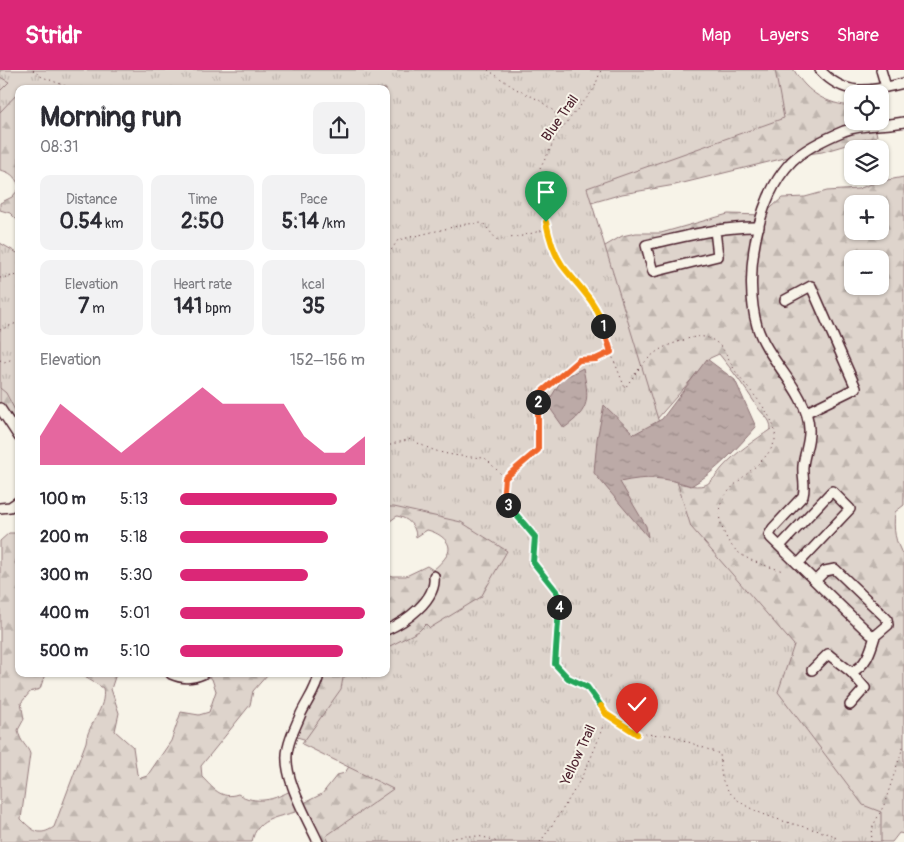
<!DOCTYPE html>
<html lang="en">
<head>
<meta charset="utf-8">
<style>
  :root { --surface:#fff; --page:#f2f2f3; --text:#2b2b33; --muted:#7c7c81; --accent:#db2777 }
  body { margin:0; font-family:Pangolin,sans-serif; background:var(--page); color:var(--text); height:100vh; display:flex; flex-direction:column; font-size:19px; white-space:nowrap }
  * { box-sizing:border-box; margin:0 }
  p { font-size:16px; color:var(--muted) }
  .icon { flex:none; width:28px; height:28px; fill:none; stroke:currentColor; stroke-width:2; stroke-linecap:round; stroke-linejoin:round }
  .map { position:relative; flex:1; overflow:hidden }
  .sheet { position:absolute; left:15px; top:15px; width:375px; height:592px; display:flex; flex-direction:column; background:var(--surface); border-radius:10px; box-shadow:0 1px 4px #0004 }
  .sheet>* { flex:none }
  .fabs { position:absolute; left:844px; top:15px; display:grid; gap:10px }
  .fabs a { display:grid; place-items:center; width:45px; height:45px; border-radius:10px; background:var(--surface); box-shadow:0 1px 4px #0004; font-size:25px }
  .pin { position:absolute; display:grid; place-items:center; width:42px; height:42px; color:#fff; margin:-51px -21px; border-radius:50% 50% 50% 0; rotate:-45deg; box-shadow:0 0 5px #0007 }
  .pin .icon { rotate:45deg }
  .km { position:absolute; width:25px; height:25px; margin:-12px; border-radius:50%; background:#222; color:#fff; font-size:14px; line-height:25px; text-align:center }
  .round { display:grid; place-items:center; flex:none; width:52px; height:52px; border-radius:10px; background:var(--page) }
  .head { display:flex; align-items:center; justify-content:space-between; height:85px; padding:0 25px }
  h1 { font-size:28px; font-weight:700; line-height:38px }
  .metrics { display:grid; grid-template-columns:repeat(3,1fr); gap:8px; height:85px; padding:5px 25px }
  .metrics div { display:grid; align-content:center; border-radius:10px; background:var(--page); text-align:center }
  .metrics b { font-size:21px; font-weight:700 }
  .metrics small { font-size:14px; font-weight:400 }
  .metrics p { font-size:14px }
  .chart { height:140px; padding:10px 25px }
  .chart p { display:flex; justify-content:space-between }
  .chart svg { width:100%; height:90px; margin-top:5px; fill:var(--accent); opacity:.7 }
  ul { padding:0 25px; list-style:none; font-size:16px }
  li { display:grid; grid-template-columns:80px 60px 1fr; align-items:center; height:38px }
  li i { height:12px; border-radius:6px; background:var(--accent) }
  header { display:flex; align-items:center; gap:30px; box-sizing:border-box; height:70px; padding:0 25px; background:var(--accent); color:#fff }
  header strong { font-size:24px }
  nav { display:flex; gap:28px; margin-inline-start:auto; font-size:18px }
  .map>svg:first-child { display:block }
  .forest { fill:url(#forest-firs); stroke:#947a7c; fill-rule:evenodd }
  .park { fill:url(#park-tufts); stroke:#947a7c }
  .water { fill:url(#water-ripples); stroke:#8e7275 }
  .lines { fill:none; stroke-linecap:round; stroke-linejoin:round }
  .minor-casing { stroke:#4a1f2b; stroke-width:12 }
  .path { stroke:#4a1f2b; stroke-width:1; stroke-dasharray:1 4; stroke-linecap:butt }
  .minor { stroke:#f7f3e8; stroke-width:9 }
  .split-1-casing { stroke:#fff; stroke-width:10 }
  .split-2-casing { stroke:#fff; stroke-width:10 }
  .split-3-casing { stroke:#fff; stroke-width:10 }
  .split-4-casing { stroke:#fff; stroke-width:10 }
  .split-5-casing { stroke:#fff; stroke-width:10 }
  .split-6-casing { stroke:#fff; stroke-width:10 }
  .split-1 { stroke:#f5b400; stroke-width:6 }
  .split-2 { stroke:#f0652b; stroke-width:6 }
  .split-3 { stroke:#f0652b; stroke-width:6 }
  .split-4 { stroke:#22a559; stroke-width:6 }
  .split-5 { stroke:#22a559; stroke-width:6 }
  .split-6 { stroke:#f5b400; stroke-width:6 }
  .labels { text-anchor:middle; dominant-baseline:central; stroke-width:4; stroke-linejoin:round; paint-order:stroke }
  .street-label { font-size:14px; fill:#4a1f2b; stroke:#f7f3e8 }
</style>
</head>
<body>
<header>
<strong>Stridr</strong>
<nav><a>Map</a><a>Layers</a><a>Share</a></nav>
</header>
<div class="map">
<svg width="904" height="772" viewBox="0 0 904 772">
  <defs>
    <pattern id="forest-firs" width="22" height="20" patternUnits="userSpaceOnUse" patternTransform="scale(1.25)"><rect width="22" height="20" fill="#ded4cc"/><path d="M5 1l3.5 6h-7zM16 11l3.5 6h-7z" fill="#c0b6af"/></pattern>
    <pattern id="park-tufts" width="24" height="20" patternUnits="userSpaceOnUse" patternTransform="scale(1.25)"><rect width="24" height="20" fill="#ded4cc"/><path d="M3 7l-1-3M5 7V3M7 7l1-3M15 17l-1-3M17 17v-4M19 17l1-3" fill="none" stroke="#c0b6af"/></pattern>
    <pattern id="water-ripples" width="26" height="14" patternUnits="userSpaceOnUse" patternTransform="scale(1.25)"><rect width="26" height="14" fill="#bcaaa7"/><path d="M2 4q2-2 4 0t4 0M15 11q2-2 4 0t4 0" fill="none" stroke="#9b8a88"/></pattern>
  </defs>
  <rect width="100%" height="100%" fill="#f7f3e8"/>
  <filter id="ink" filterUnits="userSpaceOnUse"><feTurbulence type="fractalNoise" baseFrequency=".02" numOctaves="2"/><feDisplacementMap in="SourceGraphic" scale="10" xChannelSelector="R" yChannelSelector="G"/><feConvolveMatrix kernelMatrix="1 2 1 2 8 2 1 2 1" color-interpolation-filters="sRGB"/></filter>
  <g filter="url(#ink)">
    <g class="forest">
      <path d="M0,0L215,19H19V116C15,106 10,102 0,100Z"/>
      <path d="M293,0H794C807,23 827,34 852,36V51H874L877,66L822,82L793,86L675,115L622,124L581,136L386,151V19H327Z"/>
      <path d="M904,107V435L895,442C893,461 895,471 904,487V764L899,763L892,772H318L302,740C283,747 256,746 252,772H0V471L9,463H19V481L15,493L19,500V604H45L40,619L30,622L21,633L24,649L18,660C20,673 28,676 30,684L21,749C33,761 39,767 54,757L86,672C88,653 107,639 103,618L80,604H116L111,619L119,643L115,661L133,677L137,704L141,708L147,706L171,671L181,642L199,645L209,642L216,621L212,609L202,604H268L253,621L250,635L201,696L202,707C213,718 221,730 238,724C256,735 274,730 292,720L302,734L322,724L337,705L345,703L351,693L310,671L294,666L318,604H386V502L392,506H406L427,496L433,500C438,496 444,490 447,485C455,472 437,462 427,460L416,467C416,455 407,448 397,446L386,454V200L588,186L622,166L636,163H661L728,144L763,145L782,128L805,127L827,121L858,119L877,112ZM852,134H880V161H852ZM852,189H880V216H852ZM719,284C733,301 745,318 757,336C762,345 771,348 771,359C754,371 736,382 722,398C718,403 712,412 705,415C694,418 681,413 670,412L650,357L710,288Z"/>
      <path d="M19,119V152L10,143L0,140V133L12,127Z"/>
      <path d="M19,262V364L0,337V270Z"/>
    </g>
    <g class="park">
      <path d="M0,0H775L784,48L587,118L691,457L794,575L778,622L863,735L881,742V772H329L326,766L393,719L302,674L341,619L343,608L349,604H386V578L419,561L426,554L430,558L481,527L507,481L461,452L394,437H386V19H31L25,15L19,19V22L0,42V21L9,12L0,7Z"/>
      <path d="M0,173L19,184V348L6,323L0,318Z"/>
    </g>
    <g class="water">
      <path d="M707,289L735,310L756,357C736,379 717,401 691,416C665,407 647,406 620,412L646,456L648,467L594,403L597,369L604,335L634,364L662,349Z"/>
      <path d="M583,298C589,329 591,339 564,358L547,334L562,309Z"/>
    </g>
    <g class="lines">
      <defs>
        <g id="minor">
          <path d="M820,0C846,28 870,21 904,13"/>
          <path d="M881,0L886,17"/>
          <path d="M715,160L718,186L653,202L646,175C684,167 721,156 759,157"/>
          <path d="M785,230L811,216L856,318L807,342"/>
          <path d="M0,338L19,367"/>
          <path d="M0,438L10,437L19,431"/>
          <path d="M780,476L832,421L850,439L798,494"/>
          <path d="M815,511L825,501L835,499L887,549L888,555L875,566L870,564C836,532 804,500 771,468L769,465L773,458L803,426C806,415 802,407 803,396C804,384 810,372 809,359C808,322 768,292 757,256C743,207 756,128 792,91C806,78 827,68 844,61C863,54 884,56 904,52"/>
          <path d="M386,560C405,552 437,530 434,506"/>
          <path d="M812,600L828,584L851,602C866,597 871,580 875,566"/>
          <path d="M171,604C182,609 192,609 203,604"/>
          <path d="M850,635L865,618L851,602"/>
          <path d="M318,772C307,748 281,705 288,678C290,667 296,656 300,646C306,632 317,619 319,604"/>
        </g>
      </defs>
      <use href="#minor" class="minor-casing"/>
      <g class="path">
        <path d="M33,0L40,6L73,19"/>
        <path d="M488,0L516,19L539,30L555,42L558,61"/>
        <path d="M386,188L398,170L466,154L483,153L497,170L522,166L547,159"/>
        <path d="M0,208L19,205"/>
        <path d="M0,260L19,252"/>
        <path d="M611,283L625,318C639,298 651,280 675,273C684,270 698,264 708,268C726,274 729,294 740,308C751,322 782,353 774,373C763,401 712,418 720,450C729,487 751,491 783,501"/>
        <path d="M0,290L4,292L19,287"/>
        <path d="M386,378L392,374L411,369C437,385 455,386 485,388L505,408L538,380L536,343L538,325L579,290L596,289L611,282L601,246L589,227L562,194L550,172L540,116V99L558,63L594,19L601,0"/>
        <path d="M505,408L503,430L535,467L533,492L560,526L555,594L568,608L587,617L606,643"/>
        <path d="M441,772C460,765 479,763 497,772"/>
        <path d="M540,772C568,734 595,690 606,644L637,664L670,665L720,684C721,692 720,703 723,711C737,747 803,754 835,766L836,772"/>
        <path d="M871,772L873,756L884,735L904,674"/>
      </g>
      <use href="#minor" class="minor"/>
    </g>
  </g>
  <g class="lines" filter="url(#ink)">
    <defs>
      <path id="split-1" d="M546,152C549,167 553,182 562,195C577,215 597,232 603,256"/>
      <path id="split-2" d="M538,332V325L579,290L596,289L611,282L603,256"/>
      <path id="split-3" d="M508,435L503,430L505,408L538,380V332"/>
      <path id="split-4" d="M508,435L535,467L533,492L560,526L559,537"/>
      <path id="split-5" d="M559,537L555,594L568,608L587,617L601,636"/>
      <path id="split-6" d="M601,636L606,644L637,664"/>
    </defs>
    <use href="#split-1" class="split-1-casing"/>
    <use href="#split-2" class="split-2-casing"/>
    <use href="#split-3" class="split-3-casing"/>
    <use href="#split-4" class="split-4-casing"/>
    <use href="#split-5" class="split-5-casing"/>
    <use href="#split-6" class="split-6-casing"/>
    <use href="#split-1" class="split-1"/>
    <use href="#split-2" class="split-2"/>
    <use href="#split-3" class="split-3"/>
    <use href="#split-4" class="split-4"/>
    <use href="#split-5" class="split-5"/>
    <use href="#split-6" class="split-6"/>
  </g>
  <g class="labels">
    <g class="street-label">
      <text transform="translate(560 48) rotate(-55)">Blue Trail</text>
      <text transform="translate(578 685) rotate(-65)">Yellow Trail</text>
    </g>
  </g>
</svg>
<div class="fabs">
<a><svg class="icon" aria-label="locate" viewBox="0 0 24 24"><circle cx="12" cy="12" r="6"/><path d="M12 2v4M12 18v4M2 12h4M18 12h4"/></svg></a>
<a><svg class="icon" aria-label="layers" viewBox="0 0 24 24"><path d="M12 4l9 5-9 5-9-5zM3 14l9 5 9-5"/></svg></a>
<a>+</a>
<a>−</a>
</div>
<div class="pin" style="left:546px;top:152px;background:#1e9e55"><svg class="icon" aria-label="arrive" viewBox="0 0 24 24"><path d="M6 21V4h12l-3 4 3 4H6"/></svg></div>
<div class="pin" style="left:637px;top:664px;background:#d93025"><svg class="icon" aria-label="check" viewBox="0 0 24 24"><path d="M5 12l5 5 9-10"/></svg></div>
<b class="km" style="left:603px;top:256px">1</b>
<b class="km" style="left:538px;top:332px">2</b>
<b class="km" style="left:508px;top:435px">3</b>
<b class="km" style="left:559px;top:537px">4</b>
<section class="sheet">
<div class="head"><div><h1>Morning run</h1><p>08:31</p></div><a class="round"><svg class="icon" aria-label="share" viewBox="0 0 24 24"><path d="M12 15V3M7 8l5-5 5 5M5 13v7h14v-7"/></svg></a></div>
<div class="metrics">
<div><p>Distance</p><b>0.54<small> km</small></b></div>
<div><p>Time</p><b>2:50</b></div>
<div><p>Pace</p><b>5:14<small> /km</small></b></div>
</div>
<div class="metrics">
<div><p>Elevation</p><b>7<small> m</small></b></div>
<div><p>Heart rate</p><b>141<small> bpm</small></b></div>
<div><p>kcal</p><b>35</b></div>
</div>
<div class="chart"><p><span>Elevation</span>152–156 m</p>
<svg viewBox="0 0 160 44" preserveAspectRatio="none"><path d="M0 44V30L10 14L20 22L30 30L40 38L50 30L60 22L70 14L80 6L90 14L100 14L110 14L120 14L130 30L140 38L150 38L160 30V44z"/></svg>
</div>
<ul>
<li><b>100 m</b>5:13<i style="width:85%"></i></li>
<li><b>200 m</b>5:18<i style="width:80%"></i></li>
<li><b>300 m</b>5:30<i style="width:69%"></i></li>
<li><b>400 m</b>5:01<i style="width:100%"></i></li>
<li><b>500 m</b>5:10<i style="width:88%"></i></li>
</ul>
</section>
</div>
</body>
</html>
